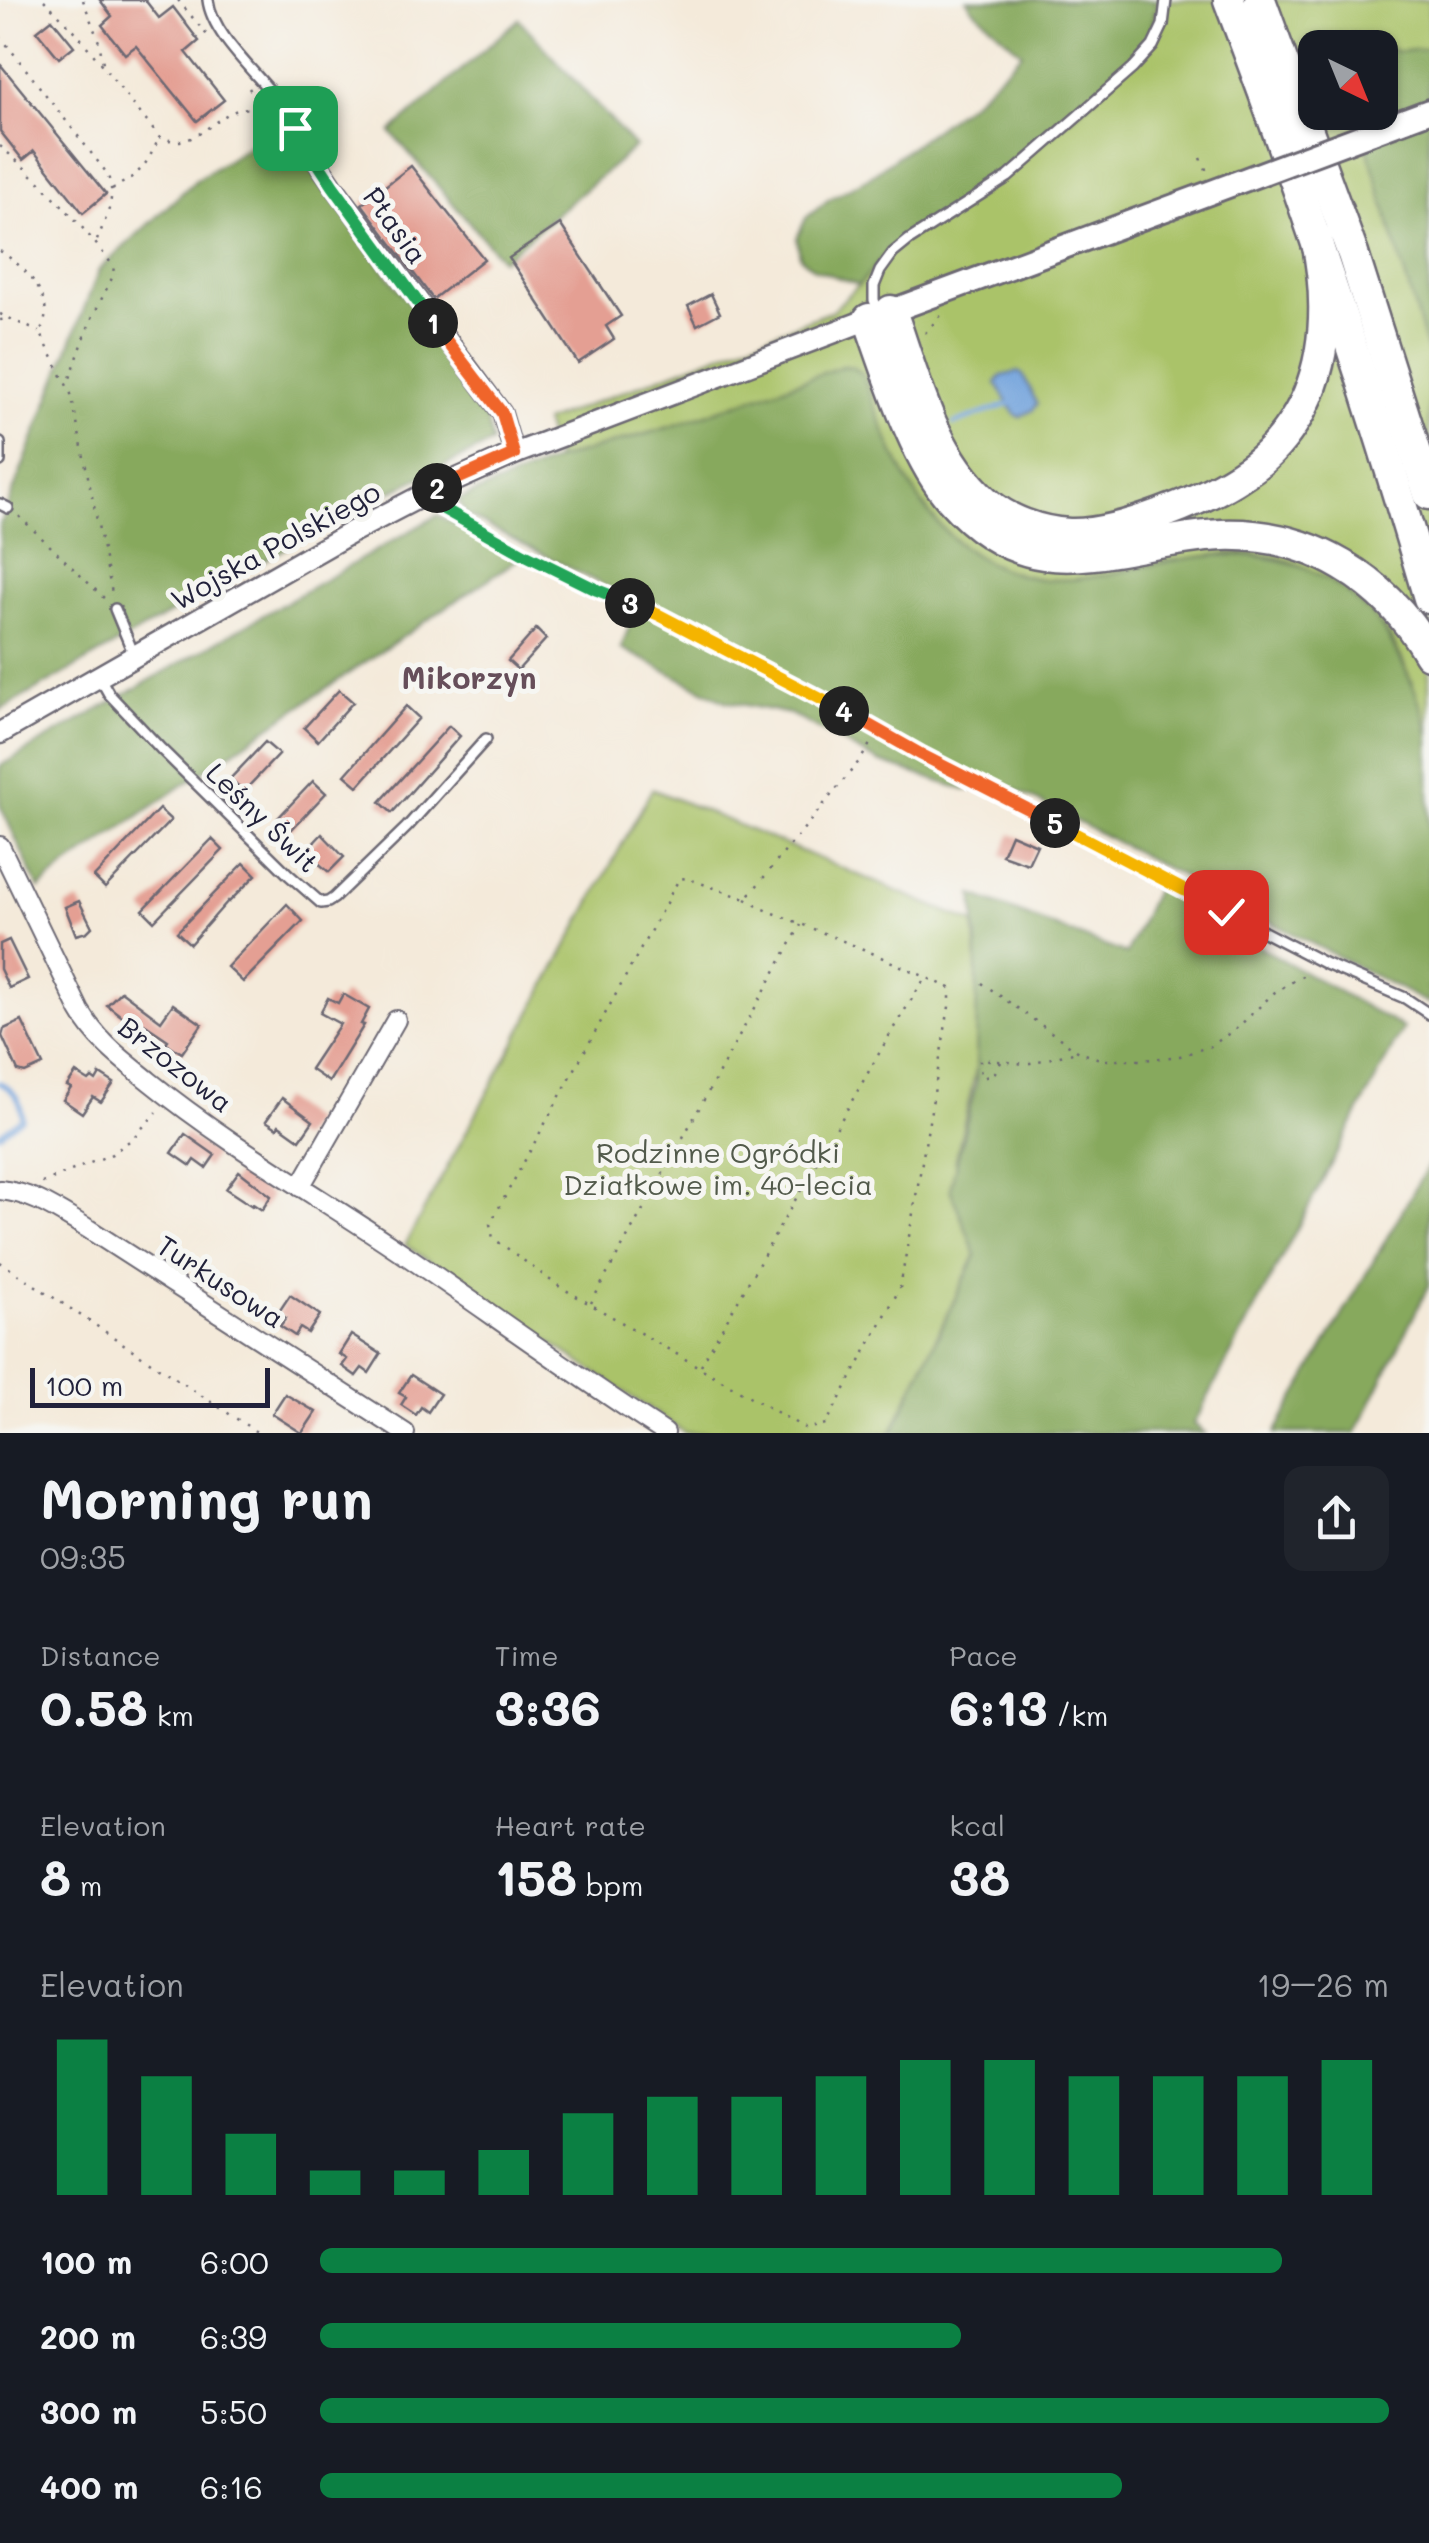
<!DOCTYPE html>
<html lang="en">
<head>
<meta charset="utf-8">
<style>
  :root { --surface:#171b24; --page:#20242c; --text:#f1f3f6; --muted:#9ea1a6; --accent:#0b8043 }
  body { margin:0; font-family:Mali,sans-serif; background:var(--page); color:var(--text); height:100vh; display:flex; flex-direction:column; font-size:38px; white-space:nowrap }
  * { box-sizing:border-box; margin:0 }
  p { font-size:32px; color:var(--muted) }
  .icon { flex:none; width:55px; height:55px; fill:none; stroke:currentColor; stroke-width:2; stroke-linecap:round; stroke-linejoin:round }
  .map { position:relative; height:1433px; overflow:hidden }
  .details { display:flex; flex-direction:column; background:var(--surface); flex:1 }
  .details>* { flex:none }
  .needle { width:65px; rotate:137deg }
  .controls { position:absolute; left:1298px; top:30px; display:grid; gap:20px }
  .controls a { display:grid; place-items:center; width:100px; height:100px; border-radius:20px; background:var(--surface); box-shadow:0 2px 8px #0004; font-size:50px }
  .scale { position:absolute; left:30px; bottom:25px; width:240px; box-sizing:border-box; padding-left:10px; border:5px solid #22223b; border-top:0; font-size:28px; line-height:35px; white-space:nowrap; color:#22223b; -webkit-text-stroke:8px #f6f6f2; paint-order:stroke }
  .pin { position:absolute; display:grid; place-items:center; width:85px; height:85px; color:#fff; margin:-42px; border-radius:20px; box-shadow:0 5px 15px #0006 }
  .km { position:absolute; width:50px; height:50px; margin:-25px; border-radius:50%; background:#222; color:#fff; font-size:28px; line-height:50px; text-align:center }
  .round { display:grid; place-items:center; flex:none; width:105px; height:105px; border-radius:20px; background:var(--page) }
  .summary { display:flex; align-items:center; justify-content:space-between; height:170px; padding:0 40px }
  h1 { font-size:55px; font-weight:700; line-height:75px }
  .stats { display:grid; grid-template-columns:repeat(3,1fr); gap:15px; height:170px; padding:10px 40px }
  .stats div { display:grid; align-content:center }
  .stats b { font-size:50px; font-weight:700 }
  .stats small { font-size:28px; font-weight:400 }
  .stats p { font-size:28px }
  .chart { height:280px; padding:20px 40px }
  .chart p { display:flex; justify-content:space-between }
  .chart svg { width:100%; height:180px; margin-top:10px; stroke:var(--accent); stroke-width:6 }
  ul { padding:0 40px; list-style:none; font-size:32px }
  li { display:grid; grid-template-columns:160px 120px 1fr; align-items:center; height:75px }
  li i { height:25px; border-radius:12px; background:var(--accent) }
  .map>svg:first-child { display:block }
  .green { fill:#aac369; stroke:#667252; stroke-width:2.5; fill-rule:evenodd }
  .forest { fill:#87a95d; stroke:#54664c; stroke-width:2.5 }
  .water { fill:#71a2dc; stroke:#4a628c; stroke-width:2.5 }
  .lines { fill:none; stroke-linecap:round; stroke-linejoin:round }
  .stream { stroke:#71a2dc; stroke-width:5 }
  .building { fill:#e49f93 }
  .service-casing { stroke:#6c6873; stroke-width:14 }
  .minor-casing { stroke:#6c6873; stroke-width:22 }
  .tertiary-casing { stroke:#6c6873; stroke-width:25 }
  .secondary-casing { stroke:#6c6873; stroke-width:28 }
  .motorway-casing { stroke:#6c6873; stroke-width:35 }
  .path { stroke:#6c6873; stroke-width:2.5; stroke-dasharray:2.5 8; stroke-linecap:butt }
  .service { stroke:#fff; stroke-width:9 }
  .minor { stroke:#fff; stroke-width:18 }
  .tertiary { stroke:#fff; stroke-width:20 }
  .secondary { stroke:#fff; stroke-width:22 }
  .motorway { stroke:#fff; stroke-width:30 }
  .secondary-bridge-casing { stroke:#6c6873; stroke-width:28; stroke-linecap:butt }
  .secondary-bridge { stroke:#fff; stroke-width:22 }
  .split-1-casing { stroke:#fff; stroke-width:20 }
  .split-2-casing { stroke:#fff; stroke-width:20 }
  .split-3-casing { stroke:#fff; stroke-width:20 }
  .split-4-casing { stroke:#fff; stroke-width:20 }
  .split-5-casing { stroke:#fff; stroke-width:20 }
  .split-6-casing { stroke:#fff; stroke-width:20 }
  .split-1 { stroke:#22a559; stroke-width:12 }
  .split-2 { stroke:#f0652b; stroke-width:12 }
  .split-3 { stroke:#22a559; stroke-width:12 }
  .split-4 { stroke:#f5b400; stroke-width:12 }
  .split-5 { stroke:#f0652b; stroke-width:12 }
  .split-6 { stroke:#f5b400; stroke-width:12 }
  .labels { text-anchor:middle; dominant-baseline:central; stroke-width:10; stroke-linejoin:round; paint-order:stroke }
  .street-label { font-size:28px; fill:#22223b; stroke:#f6f6f2 }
  .park-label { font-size:28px; fill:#525a4b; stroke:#f6f6f2 }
  .neighbourhood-label { font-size:30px; font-weight:bold; fill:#664e5a; stroke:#f6f6f2 }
</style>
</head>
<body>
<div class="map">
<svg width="1429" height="1433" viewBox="0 0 1429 1433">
  <rect width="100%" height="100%" fill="#f6f6f2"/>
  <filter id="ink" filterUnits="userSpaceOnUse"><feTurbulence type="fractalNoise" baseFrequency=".01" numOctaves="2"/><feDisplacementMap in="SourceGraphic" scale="20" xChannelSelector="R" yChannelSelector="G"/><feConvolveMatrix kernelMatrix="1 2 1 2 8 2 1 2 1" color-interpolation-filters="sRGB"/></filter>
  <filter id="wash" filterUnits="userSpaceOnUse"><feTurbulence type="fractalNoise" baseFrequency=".0048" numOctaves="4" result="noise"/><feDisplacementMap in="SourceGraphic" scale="40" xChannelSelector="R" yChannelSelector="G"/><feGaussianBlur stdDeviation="2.25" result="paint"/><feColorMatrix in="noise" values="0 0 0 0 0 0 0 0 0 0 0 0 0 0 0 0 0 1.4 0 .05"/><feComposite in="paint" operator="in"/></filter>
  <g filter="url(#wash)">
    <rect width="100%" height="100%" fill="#f4eada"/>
    <g class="green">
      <path d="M1155,0H1429V736C1418,703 1404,649 1380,625C1368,613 1352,603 1338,592C1329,585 1319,574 1308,569C1236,532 1157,572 1084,580C1044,585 995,572 962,546C906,502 881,429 852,367L843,366L673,426L556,460L544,422L832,311L859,285L892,247L1007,172L1156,5ZM1315,48H1380V112H1315Z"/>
      <path d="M652,789L974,923L983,1038L955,1163L978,1226L975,1256L891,1433H685L405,1245Z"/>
    </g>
    <g class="forest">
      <path d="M967,0H1155L1156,5L1149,42L1094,97L1007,172L892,247L859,285L814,269L800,257L797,238L806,218L828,200L868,178L974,100L1022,53L972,8Z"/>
      <path d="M519,19L635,147L502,260L391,132Z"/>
      <path d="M1353,34L1398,52L1429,48V357L1357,113L1380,112V48H1327Z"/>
      <path d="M287,122L381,266L481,395L492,443L357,508L0,710V525L99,270L196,180Z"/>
      <path d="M843,366L852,367L863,375C889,444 915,524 985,561C1056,598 1106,571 1177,560C1254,547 1317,557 1372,616C1394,639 1426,707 1429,738C1429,765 1429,794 1429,822C1429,883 1429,943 1429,1004L1004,784L965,790L879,762L790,714L725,701L621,648L638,603L466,515L458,500L556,460L673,426Z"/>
      <path d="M438,515L518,559L183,785L64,868L39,889L0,805V766Z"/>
      <path d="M1156,888L1403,1028L1194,1424L1205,1433H892L976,1255L950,1189L976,1083L977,945L973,895L1126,954Z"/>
      <path d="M1429,1164V1285L1356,1433H1275Z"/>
    </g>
    <path class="water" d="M1018,372L1023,375L1037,404L1033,410L1019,417L1015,414L996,383L1001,376Z"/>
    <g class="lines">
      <g class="stream">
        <path d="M954,424L1009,404"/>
        <path d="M0,1083C15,1091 22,1101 22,1118L0,1134"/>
      </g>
    </g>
    <g id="blocks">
      <g class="building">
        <path d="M100,0H145L159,18L173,7L199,41L186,52L224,100L197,121L136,46L125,54L102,25L112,16Z"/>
        <path d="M52,19L74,46L59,58L37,31Z"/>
        <path d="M0,64L106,194L83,213L34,151L23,160L0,131Z"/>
        <path d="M411,166L484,259L433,299L362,204Z"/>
        <path d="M560,224L621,316L606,326L614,339L578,363L509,258Z"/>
        <path d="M711,294L720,313L697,325L688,306Z"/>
        <path d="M536,629L546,639L518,670L508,661Z"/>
        <path d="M339,690L353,702L318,741L304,728Z"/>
        <path d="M406,706L419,718L358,786L345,775Z"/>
        <path d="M449,726L460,736L392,813L380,802Z"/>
        <path d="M265,742L279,754L244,791L230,779Z"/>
        <path d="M313,781L326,793L291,830L278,818Z"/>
        <path d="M159,809L171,820L105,888L94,877Z"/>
        <path d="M322,834L344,857L329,872L305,852Z"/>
        <path d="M1011,834L1037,845L1028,864L1002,855Z"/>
        <path d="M212,839L223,850L154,921L143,910Z"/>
        <path d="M244,863L256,875L229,902L228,901L190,944L177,932Z"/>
        <path d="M79,901L92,927L87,932L76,935L65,907Z"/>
        <path d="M287,904L303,921L243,982L227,967Z"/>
        <path d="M9,940L28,979L9,988L0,969V944Z"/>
        <path d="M121,991L161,1021L173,1004L202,1024L182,1053L166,1043L168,1040L138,1020L134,1026L107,1005Z"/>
        <path d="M343,994L369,1009L361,1024L364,1025L329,1082L310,1069L340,1024L320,1013L328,998L338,1003Z"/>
        <path d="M22,1021L43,1065L25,1073L18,1071L2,1036L4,1029Z"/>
        <path d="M76,1073L89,1081L92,1078L96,1081L100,1074L114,1083L101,1102L93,1097L82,1113L63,1100L71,1088L67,1086Z"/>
        <path d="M282,1098L313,1121L300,1140L279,1125L277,1128L266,1121Z"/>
        <path d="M185,1134L215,1155L206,1168L195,1160L191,1166L172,1153Z"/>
        <path d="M239,1171L271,1196L262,1210L253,1204L252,1206L226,1189Z"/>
        <path d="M290,1295L320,1315L308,1333L300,1328L295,1336L280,1326L286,1318L278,1313Z"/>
        <path d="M351,1335L381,1354L369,1373L362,1368L356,1376L342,1366L347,1359L339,1354Z"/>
        <path d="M411,1375L440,1394L428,1412L421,1407L416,1415L401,1405L406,1397L399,1393Z"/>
        <path d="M285,1394L316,1412L302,1433L272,1414Z"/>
      </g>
    </g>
  </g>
  <g filter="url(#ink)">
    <use href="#blocks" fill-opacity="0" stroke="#6c6873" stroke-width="2.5"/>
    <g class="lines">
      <defs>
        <g id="service">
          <path d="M208,0C212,35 257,73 278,101C284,109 289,119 295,129"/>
          <path d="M879,313L874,300V286L880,271L893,253L909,240L1008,177L1133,68L1153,46L1163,25L1166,0"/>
          <path d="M0,443V461"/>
          <path d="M433,493L440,507L523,554L597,590L659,615L879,730L922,755L1326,964L1405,998L1429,1014"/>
          <path d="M0,504L8,508"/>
          <path d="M115,609L134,655"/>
          <path d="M100,678L109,694L161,749L289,875L321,903L328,902L334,898L407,827L486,739"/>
        </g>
        <g id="minor">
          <path d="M295,129L333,185L502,413L514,454"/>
          <path d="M0,846L80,1011C98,1042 122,1059 149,1081C228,1145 317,1195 401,1252C489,1312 575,1375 665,1433"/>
          <path d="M300,1187L396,1020"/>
          <path d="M0,1190C34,1193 58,1211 87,1228L405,1433"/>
        </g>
        <path id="tertiary" d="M0,733L350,533L431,491L514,454L869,319"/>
        <g id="secondary">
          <path d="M1370,133L1429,111"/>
          <path d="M878,316L1236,183"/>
        </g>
        <g id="motorway">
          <path d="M1229,0C1304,196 1370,396 1429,598"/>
          <path d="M1260,0L1353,254L1429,494"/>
          <path d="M891,311C914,376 932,454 985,501C1007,521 1039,532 1069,534C1116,536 1208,499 1247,471C1268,457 1285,437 1298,415C1329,362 1329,295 1316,237"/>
          <path d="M869,319C888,372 914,458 951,499C1037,597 1119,539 1222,535C1310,532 1386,579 1429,654"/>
        </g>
      </defs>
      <use href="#service" class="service-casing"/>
      <use href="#minor" class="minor-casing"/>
      <use href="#tertiary" class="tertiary-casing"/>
      <use href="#secondary" class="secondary-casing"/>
      <use href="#motorway" class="motorway-casing"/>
      <g class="path">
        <path d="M44,0L74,30L159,137C165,138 170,141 176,141C208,142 224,96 268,111"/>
        <path d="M83,0L99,42L104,68"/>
        <path d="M178,0L207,35"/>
        <path d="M0,36L106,172C119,197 105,219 96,243"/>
        <path d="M249,88L260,107"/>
        <path d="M0,146C43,183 80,222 114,267L112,278L90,322L68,384"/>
        <path d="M1201,158L1208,174"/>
        <path d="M112,189C141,173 145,168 159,138"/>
        <path d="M0,251C25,267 59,300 40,332L71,394L113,598"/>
        <path d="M0,314L39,332"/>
        <path d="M0,320L9,319"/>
        <path d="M925,333L943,313"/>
        <path d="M19,516L107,601"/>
        <path d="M746,899L759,907L863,949L950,988V1001L900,1288L826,1424L806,1429L557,1285L493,1238L490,1224L679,879L686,878L746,899L861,759L873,739"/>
        <path d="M982,983L1079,1052L1103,1060H1142L1180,1056L1211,1046L1237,1028L1275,992L1309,972"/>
        <path d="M1001,1062L994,1074L983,1078L980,1070V1059L1026,1064L1077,1052"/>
        <path d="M42,1183L112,1154L132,1139L157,1112"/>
        <path d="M0,1262L258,1433"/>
        <path d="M591,1303L801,925"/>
        <path d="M701,1365L893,1029L925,978"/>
      </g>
      <use href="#service" class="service"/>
      <use href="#minor" class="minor"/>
      <use href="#tertiary" class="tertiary"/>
      <use href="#secondary" class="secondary"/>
      <use href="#motorway" class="motorway"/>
      <defs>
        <path id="secondary-bridge" d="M1236,183L1370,133"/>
      </defs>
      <use href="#secondary-bridge" class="secondary-bridge-casing"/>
      <use href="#secondary-bridge" class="secondary-bridge"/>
    </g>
  </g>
  <g class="lines" filter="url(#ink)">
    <defs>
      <path id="split-1" d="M295,128L333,186L433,323"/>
      <path id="split-2" d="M433,323L502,413L514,454L437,488"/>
      <path id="split-3" d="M437,488L431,490L440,507L524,554L597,590L630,603"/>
      <path id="split-4" d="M630,603L659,615L844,711"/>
      <path id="split-5" d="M844,711L922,755L1055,823"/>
      <path id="split-6" d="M1055,823L1226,912"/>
    </defs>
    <use href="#split-1" class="split-1-casing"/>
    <use href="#split-2" class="split-2-casing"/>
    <use href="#split-3" class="split-3-casing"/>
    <use href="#split-4" class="split-4-casing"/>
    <use href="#split-5" class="split-5-casing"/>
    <use href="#split-6" class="split-6-casing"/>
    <use href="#split-1" class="split-1"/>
    <use href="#split-2" class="split-2"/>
    <use href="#split-3" class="split-3"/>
    <use href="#split-4" class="split-4"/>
    <use href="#split-5" class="split-5"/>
    <use href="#split-6" class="split-6"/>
  </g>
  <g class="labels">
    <g class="street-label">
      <text transform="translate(396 225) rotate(54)">Ptasia</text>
      <text transform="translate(275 545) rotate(-29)">Wojska Polskiego</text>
      <text transform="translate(263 817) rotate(44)">Leśny Świt</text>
      <text transform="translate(176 1064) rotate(38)">Brzozowa</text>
      <text transform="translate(221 1281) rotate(33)">Turkusowa</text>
    </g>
    <g class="park-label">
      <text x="718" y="1152">Rodzinne Ogródki<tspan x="718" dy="32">Działkowe im. 40-lecia</tspan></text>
    </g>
    <g class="neighbourhood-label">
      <text x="469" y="677">Mikorzyn</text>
    </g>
  </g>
</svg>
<div class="controls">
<a><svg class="needle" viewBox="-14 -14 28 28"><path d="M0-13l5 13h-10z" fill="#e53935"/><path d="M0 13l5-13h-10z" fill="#9ea1a6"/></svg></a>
</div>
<div class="scale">100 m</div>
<div class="pin" style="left:295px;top:128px;background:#1e9e55"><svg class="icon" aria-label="arrive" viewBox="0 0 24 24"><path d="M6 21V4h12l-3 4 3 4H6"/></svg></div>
<div class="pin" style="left:1226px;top:912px;background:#d93025"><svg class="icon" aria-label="check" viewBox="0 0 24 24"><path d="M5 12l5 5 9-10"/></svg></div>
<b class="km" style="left:433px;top:323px">1</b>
<b class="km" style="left:437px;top:488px">2</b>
<b class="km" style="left:630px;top:603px">3</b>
<b class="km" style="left:844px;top:711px">4</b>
<b class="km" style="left:1055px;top:823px">5</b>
</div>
<section class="details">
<div class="summary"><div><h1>Morning run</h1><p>09:35</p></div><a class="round"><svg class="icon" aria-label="share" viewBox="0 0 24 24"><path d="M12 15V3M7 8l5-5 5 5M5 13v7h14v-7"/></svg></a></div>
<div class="stats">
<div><p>Distance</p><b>0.58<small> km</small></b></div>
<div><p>Time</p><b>3:36</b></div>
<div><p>Pace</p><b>6:13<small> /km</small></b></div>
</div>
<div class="stats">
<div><p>Elevation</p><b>8<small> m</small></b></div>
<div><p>Heart rate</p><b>158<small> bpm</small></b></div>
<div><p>kcal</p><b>38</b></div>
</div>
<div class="chart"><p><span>Elevation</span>19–26 m</p>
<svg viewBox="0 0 160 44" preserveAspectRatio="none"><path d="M5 44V6M15 44V15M25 44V29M35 44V38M45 44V38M55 44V33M65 44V24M75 44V20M85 44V20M95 44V15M105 44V11M115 44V11M125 44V15M135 44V15M145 44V15M155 44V11"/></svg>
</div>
<ul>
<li><b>100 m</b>6:00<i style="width:90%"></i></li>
<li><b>200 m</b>6:39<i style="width:60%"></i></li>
<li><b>300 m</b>5:50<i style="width:100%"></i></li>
<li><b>400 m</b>6:16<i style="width:75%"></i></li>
</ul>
</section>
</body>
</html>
